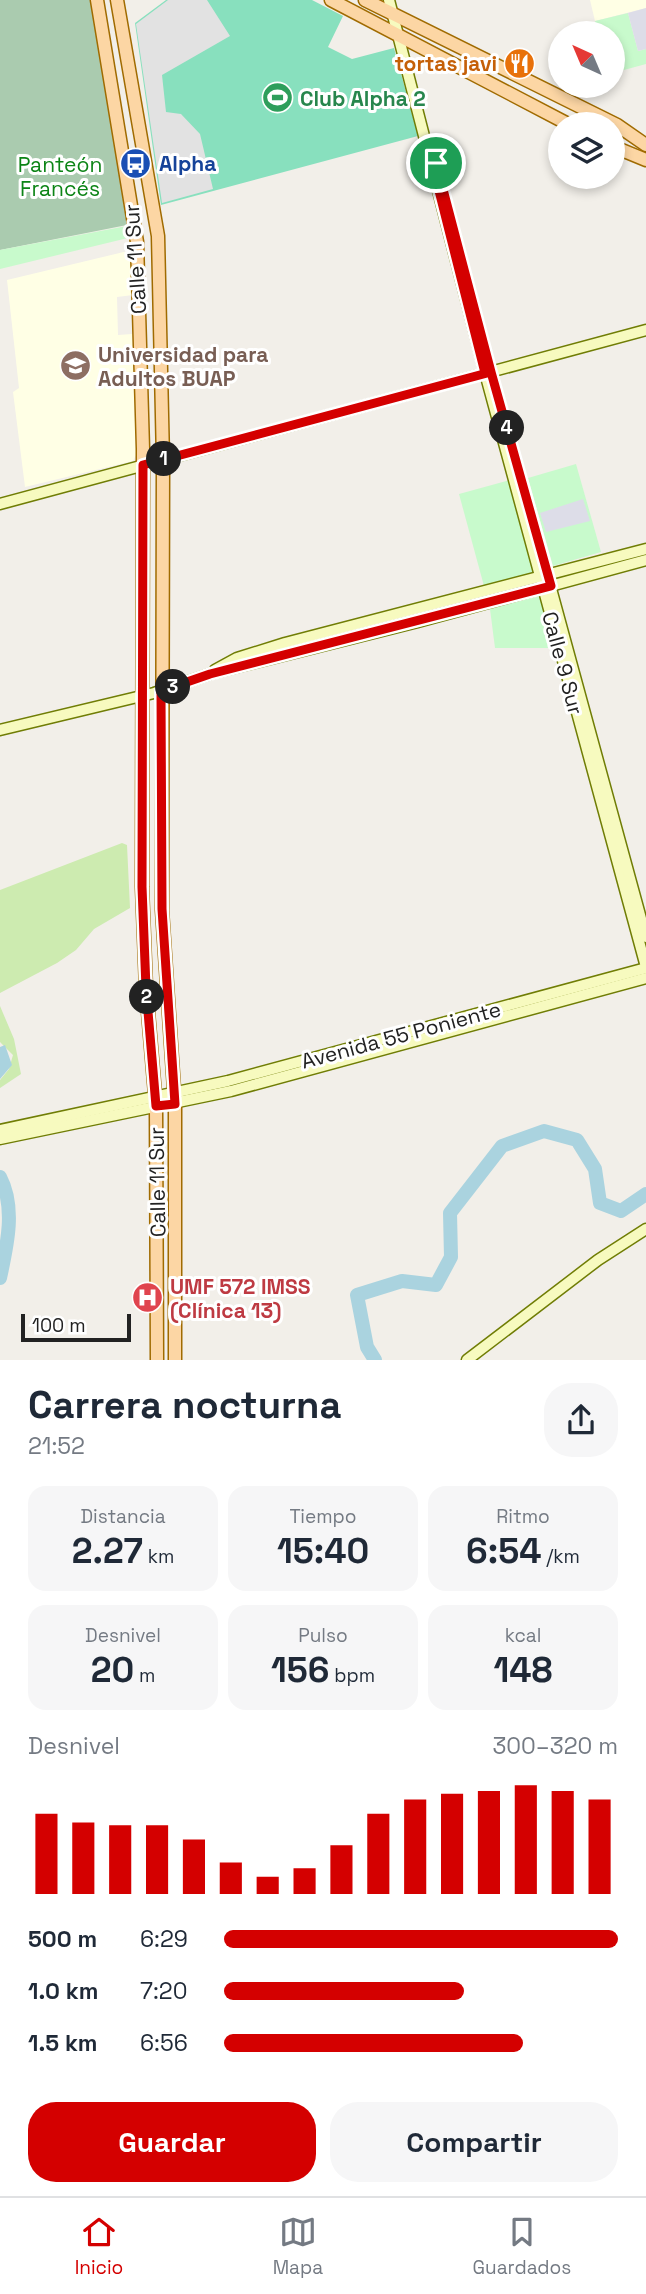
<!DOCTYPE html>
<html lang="es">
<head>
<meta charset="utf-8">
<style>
  :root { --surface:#fff; --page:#f6f6f7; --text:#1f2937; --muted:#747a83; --line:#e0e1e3; --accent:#d40000 }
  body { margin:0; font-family:"Space Grotesk",sans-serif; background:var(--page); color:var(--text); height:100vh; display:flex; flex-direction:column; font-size:26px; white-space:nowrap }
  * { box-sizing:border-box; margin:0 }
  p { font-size:23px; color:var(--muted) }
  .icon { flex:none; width:38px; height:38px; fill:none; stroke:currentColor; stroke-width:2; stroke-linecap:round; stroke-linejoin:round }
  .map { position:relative; height:1360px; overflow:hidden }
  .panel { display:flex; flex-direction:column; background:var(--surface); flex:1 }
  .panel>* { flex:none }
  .needle { width:46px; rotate:316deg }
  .fabs { position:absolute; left:548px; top:21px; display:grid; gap:14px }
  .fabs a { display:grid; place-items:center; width:77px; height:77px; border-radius:50%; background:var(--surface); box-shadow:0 4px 10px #0003; font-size:35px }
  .scale { position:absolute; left:21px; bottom:18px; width:110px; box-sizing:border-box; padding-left:7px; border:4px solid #222; border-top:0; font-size:19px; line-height:24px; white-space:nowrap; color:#222; -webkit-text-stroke:5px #fff; paint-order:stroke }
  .pin { position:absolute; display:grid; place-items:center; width:60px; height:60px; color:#fff; margin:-30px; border:4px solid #fff; border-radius:50%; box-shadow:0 2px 7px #0007 }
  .km { position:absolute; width:35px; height:35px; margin:-18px; border-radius:50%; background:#222; color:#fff; font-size:19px; line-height:35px; text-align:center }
  .round { display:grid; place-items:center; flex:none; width:74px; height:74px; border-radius:28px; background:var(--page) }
  .headline { display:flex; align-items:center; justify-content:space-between; height:119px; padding:0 28px }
  h1 { font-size:38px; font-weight:700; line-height:52px }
  .figures { display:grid; grid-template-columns:repeat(3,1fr); gap:10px; height:119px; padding:7px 28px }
  .figures div { display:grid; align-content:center; border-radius:18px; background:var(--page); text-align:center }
  .figures b { font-size:35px; font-weight:700 }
  .figures small { font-size:19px; font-weight:400 }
  .figures p { font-size:19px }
  .chart { height:196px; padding:14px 28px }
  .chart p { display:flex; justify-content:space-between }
  .chart svg { width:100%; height:126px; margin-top:7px; stroke:var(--accent); stroke-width:6 }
  .button { display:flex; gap:14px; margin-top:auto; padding:14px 28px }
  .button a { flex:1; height:80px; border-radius:28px; background:var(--accent); color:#fff; font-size:28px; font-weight:700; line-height:80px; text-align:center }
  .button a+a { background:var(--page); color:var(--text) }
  ul { padding:0 28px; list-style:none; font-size:23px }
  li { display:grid; grid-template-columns:112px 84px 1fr; align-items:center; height:52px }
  li i { height:18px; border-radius:9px; background:var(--accent) }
  .menu { display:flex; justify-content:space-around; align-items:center; height:98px; border-top:2px solid var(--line); background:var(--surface); font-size:19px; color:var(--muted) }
  .menu a { display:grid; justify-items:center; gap:4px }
  .menu .current { color:var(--accent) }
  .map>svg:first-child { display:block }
  .education { fill:#ffffe5 }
  .grass { fill:#cdebb0 }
  .cemetery { fill:#aacbaf }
  .park { fill:#c8facc }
  .pitch { fill:#88e0be }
  .parking { fill:#e2e2e2 }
  .plaza { fill:#dddde8 }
  .water { fill:#aad3df }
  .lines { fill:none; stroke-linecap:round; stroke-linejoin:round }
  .river { stroke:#aad3df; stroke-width:14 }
  .secondary-casing { stroke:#707d05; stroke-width:13 }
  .primary-casing { stroke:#a06b00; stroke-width:15 }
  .secondary { stroke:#f7fabf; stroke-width:10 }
  .primary { stroke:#fcd6a4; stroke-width:12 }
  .route-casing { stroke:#fff; stroke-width:14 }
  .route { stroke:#d40000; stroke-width:9 }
  .labels { text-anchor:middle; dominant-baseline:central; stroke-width:6; stroke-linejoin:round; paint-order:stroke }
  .food-label { font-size:21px; font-weight:bold; fill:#c56008; stroke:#fff; text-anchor:end }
  .leisure-label { font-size:21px; font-weight:bold; fill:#27864d; stroke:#fff; text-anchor:start }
  .transit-label { font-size:21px; font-weight:bold; fill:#164399; stroke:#fff; text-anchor:start }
  .park-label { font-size:21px; fill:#0c8416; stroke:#fff }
  .street-label { font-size:21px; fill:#222; stroke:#fff }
  .education-label { font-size:21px; font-weight:bold; fill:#785e54; stroke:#fff; text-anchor:start }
  .health-label { font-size:21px; font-weight:bold; fill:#be3a42; stroke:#fff; text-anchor:start }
</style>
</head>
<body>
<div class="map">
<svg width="646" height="1360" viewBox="0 0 646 1360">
  <rect width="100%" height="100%" fill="#f2efe9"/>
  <g class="education">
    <path d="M590,0H646V8L595,21Z"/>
    <path d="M132,250L133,295L117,297L118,335L132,334L136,455L133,461L25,487L13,392L19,388L7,280Z"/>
  </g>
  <g class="grass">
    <path d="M122,843L127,845L130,908L94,929L76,950L57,963L0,993V890Z"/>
    <path d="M0,1006L14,1039L21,1074L0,1088V1080L9,1069L13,1055L0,1042Z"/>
  </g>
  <path class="cemetery" d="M0,0H91L127,225L0,250Z"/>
  <g class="park">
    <path d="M628,13L638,51L646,49V64L613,73L612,33H598L595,21Z"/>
    <path d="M132,225V237L0,269V250Z"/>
    <path d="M576,464L601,552L553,566L528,478Z"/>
    <path d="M510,480L534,572L484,586L459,494Z"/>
    <path d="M538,595L544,600L558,648H495L490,609Z"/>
  </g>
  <path class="pitch" d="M166,0H312L343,16L328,47L352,59L394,48L418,136L161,205L135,23Z"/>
  <path class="parking" d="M168,0H207L230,36L162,75L166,112L181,114L200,134L213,189L162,203L136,24Z"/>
  <g class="plaza">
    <path d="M646,8V49L638,51L628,13Z"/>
    <path d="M583,499L590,521L546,532L540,513Z"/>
  </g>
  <path class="water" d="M5,1045L12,1065L0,1079V1047Z"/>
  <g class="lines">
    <g class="river">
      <path d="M0,1177C16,1207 7,1246 0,1278"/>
      <path d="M375,1360L367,1347L357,1295L402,1281L436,1285L451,1257L450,1213L502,1146L544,1131L577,1140L595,1169L600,1203L621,1211L646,1194"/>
    </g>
    <defs>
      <g id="secondary">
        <path d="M389,0L485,373L646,967"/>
        <path d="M0,504L646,330"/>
        <path d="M529,508L646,937"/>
        <path d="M215,670L237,658L285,643L646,549"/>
        <path d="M0,730L154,693L210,674L418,622L646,560"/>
        <path d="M0,1130L228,1081L646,968"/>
        <path d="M0,1139L231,1091L646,978"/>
        <path d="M467,1360L598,1260L646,1229"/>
      </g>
      <g id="primary">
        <path d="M97,0L137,242L143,449L142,887L146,988L156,1106L157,1360"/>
        <path d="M117,0L158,236L163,460L162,910L175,1104V1360"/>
        <path d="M331,0L568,124"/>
        <path d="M365,0L617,125L646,145"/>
        <path d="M612,146L646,160"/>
      </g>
    </defs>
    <use href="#secondary" class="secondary-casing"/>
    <use href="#primary" class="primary-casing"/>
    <use href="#secondary" class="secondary"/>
    <use href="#primary" class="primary"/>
  </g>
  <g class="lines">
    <defs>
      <path id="route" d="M436,163L491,372L143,465L142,887L146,988L156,1106L175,1104L162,909L161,691L210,674L551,586L491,372L485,373L430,155L436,163"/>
    </defs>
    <use href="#route" class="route-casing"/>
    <use href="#route" class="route"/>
  </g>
  <defs>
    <symbol id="restaurant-disc" viewBox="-11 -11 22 22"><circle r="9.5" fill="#e8710a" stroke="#fff"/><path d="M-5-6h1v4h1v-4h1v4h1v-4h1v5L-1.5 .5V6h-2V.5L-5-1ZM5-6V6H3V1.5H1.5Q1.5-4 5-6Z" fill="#fff"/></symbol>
    <symbol id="stadium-disc" viewBox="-11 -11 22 22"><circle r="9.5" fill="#2e9e5b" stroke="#fff"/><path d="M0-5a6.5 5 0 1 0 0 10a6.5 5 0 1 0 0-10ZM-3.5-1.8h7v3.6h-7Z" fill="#fff"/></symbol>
    <symbol id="bus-disc" viewBox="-11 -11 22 22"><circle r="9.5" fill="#1a4fb4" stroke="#fff"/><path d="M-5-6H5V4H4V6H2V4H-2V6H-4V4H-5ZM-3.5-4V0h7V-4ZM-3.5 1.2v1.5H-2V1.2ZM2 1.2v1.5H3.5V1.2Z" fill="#fff"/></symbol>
    <symbol id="university-disc" viewBox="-11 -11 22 22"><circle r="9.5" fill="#8d6e63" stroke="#fff"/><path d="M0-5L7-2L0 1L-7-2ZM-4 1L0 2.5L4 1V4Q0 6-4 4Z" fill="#fff"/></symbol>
    <symbol id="hospital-disc" viewBox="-11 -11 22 22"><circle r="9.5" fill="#e0444e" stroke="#fff"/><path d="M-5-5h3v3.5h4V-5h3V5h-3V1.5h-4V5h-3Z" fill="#fff"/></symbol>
  </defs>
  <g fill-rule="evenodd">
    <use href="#restaurant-disc" x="502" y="46" width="35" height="35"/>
    <use href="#stadium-disc" x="260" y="80" width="35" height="35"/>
    <use href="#bus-disc" x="118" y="146" width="35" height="35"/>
    <use href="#university-disc" x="58" y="348" width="35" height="35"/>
    <use href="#hospital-disc" x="130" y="1280" width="35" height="35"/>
  </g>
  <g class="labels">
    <g class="food-label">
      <text x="497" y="63">tortas javi</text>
    </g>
    <g class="leisure-label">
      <text x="300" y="98">Club Alpha 2</text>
    </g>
    <g class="transit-label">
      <text x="159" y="163">Alpha</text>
    </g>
    <g class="park-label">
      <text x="60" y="164">Panteón<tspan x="60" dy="24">Francés</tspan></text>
    </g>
    <g class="street-label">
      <text transform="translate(135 259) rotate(-94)">Calle 11 Sur</text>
      <text transform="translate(563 663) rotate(75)">Calle 9 Sur</text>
      <text transform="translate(401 1035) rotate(-15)">Avenida 55 Poniente</text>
      <text transform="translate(157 1182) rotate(-91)">Calle 11 Sur</text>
    </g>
    <g class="education-label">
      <text x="98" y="354">Universidad para<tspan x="98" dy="24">Adultos BUAP</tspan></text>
    </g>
    <g class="health-label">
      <text x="170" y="1286">UMF 572 IMSS<tspan x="170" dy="24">(Clínica 13)</tspan></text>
    </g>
  </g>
</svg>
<div class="fabs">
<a><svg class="needle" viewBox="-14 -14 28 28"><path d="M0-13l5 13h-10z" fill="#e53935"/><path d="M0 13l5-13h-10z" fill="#747a83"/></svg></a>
<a><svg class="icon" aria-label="layers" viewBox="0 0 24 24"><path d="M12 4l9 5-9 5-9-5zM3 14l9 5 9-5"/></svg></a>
</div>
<div class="scale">100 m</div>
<div class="pin" style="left:436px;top:163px;background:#1e9e55"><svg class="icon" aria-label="arrive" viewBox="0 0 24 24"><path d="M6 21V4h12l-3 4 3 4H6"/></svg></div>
<b class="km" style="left:164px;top:459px">1</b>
<b class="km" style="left:147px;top:997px">2</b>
<b class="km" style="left:173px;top:687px">3</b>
<b class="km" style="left:507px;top:428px">4</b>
</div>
<section class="panel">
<div class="headline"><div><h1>Carrera nocturna</h1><p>21:52</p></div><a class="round"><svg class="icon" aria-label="share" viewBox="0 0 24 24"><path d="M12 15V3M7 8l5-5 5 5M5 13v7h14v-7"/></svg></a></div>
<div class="figures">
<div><p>Distancia</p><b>2.27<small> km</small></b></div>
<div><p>Tiempo</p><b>15:40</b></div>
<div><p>Ritmo</p><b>6:54<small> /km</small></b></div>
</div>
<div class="figures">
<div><p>Desnivel</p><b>20<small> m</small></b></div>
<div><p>Pulso</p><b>156<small> bpm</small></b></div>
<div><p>kcal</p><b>148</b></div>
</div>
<div class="chart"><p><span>Desnivel</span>300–320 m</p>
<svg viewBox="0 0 160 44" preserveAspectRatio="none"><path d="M5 44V16M15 44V19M25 44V20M35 44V20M45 44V25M55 44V33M65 44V38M75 44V35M85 44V27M95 44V16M105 44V11M115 44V9M125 44V8M135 44V6M145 44V8M155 44V11"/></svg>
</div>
<ul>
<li><b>500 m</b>6:29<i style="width:100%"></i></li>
<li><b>1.0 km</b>7:20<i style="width:61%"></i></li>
<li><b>1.5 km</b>6:56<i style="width:76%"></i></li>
</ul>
<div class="button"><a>Guardar</a><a>Compartir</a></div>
</section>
<nav class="menu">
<a class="current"><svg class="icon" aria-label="home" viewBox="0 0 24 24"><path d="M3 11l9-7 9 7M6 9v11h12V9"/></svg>Inicio</a>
<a><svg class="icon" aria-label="map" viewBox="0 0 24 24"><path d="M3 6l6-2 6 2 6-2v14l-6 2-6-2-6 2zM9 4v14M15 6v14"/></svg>Mapa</a>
<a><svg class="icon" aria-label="saved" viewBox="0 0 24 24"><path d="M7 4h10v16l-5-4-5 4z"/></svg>Guardados</a>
</nav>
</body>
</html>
